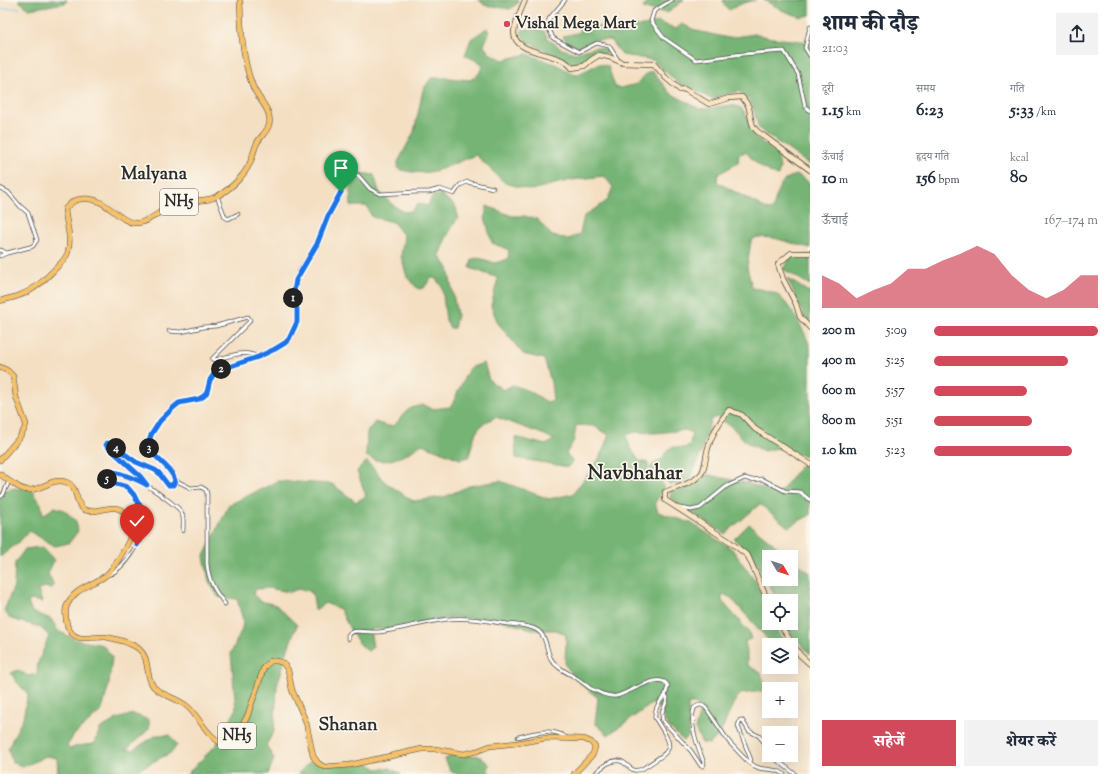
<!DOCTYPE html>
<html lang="hi">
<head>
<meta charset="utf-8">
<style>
  :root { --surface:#fff; --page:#f2f2f3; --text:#1f2937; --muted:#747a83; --accent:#d1495b }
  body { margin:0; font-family:"Sorts Mill Goudy","Noto Serif Devanagari",serif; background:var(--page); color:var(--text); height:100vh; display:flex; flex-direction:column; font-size:15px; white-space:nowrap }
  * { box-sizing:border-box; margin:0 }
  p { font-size:13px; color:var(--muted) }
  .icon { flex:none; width:22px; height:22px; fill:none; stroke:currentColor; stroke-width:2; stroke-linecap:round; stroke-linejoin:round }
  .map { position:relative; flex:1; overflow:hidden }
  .details { display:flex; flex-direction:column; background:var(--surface); width:300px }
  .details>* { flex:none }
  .needle { width:26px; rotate:129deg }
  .controls { position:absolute; left:762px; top:550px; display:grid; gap:8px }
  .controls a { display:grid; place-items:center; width:36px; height:36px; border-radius:0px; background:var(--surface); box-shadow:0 4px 16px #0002; font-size:20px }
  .pin { position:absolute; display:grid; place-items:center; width:34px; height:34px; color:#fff; margin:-41px -17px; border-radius:50% 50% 50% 0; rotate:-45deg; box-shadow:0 0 4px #0007 }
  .pin .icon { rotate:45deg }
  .km { position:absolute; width:20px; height:20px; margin:-10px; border-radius:50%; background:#222; color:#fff; font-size:11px; line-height:20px; text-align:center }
  .round { display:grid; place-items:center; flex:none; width:42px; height:42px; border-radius:0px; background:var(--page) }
  .head { display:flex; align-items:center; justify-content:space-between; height:68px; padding:0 12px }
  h1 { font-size:22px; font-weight:800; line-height:30px }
  .stats { display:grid; grid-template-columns:repeat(3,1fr); gap:6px; height:68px; padding:4px 12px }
  .stats div { display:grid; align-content:center }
  .stats b { font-size:17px; font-weight:800 }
  .stats small { font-size:11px; font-weight:400 }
  .stats p { font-size:11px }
  .chart { height:112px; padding:8px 12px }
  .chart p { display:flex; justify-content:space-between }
  .chart svg { width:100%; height:72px; margin-top:4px; fill:var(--accent); opacity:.7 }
  .primary-button { display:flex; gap:8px; margin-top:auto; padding:8px 12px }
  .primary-button a { flex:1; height:46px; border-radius:0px; background:var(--accent); color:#fff; font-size:16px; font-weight:800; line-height:46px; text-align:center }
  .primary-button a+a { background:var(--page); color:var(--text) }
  ul { padding:0 12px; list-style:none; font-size:13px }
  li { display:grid; grid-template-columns:64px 48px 1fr; align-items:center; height:30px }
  li i { height:10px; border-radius:5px; background:var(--accent) }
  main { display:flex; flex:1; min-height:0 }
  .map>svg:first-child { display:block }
  .forest { fill:#76b475; stroke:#507050 }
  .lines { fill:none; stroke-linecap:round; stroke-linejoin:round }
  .stream { stroke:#65c3e3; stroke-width:1 }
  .minor-casing { stroke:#494642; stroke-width:4.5 }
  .secondary-casing { stroke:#494642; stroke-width:6 }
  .trunk-casing { stroke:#494642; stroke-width:6 }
  .minor { stroke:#fff; stroke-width:3 }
  .secondary { stroke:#fbe6c4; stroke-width:4.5 }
  .trunk { stroke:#f5c16b; stroke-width:5 }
  .route-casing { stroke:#fff; stroke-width:8 }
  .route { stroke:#1a73e8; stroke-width:5 }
  .poi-dot { fill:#d1495b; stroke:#fbf7ec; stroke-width:1.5 }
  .labels { text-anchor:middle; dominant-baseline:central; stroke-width:3.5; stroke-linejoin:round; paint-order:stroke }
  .shield { fill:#fbf7ec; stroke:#696865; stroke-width:1 }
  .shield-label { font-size:15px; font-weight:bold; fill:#2b2b2b }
  .poi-label { font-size:16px; font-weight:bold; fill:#2b2b2b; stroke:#fbf7ec; text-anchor:start }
  .quarter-label { font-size:18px; font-weight:bold; fill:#2b2b2b; stroke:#fbf7ec }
  .district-label { font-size:20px; font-weight:bold; fill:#2b2b2b; stroke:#fbf7ec }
</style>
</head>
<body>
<main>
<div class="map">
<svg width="810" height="774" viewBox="0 0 810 774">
  <rect width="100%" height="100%" fill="#fbf7ec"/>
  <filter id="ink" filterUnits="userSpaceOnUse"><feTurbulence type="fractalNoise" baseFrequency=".025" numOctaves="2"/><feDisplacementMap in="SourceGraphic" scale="8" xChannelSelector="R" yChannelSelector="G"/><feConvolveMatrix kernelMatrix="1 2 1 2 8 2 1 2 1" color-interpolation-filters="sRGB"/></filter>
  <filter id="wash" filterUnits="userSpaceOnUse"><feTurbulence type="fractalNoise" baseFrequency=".012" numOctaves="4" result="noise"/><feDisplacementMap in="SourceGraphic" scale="16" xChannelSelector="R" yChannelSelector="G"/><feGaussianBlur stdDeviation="0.9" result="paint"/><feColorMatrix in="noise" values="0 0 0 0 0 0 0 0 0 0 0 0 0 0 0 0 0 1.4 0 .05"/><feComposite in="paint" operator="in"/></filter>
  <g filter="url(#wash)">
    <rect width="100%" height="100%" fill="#f4dfc3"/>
    <g class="forest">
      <path d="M18,0H67L65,3L29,9Z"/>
      <path d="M479,0H518V3L510,9L484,5Z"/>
      <path d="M651,0H684L667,13L643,8L647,2Z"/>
      <path d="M723,0H756L743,3L729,10L725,6Z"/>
      <path d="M764,0H810V15L801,17L784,11Z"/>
      <path d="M658,22L676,29L682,24L697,31L728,38L755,34L772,38L810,42V165L759,129L752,104L739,91L711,99L686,85H680L653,60L622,55L610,40H595L580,47L568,44L563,36L578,33L581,27L644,26Z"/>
      <path d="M487,28L489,33L484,45L489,53L503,60L527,54L555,64L576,75L599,64L608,66L615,87L621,88L637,84L644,75L652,71L670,93L700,109L733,105L741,108L745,113L755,136L777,155L780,167L778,176C765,171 754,162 746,152L739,154L738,163L718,174L717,182L768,210L773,209C778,191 778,178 798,175L810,183V248L774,238L757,237L751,241L747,267L752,288C759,289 767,290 774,293C787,298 806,333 810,347V457L778,448L764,451L747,443L732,427L717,417L711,419L701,453L690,478L679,483L670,485L661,475L650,469L652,465L662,459L668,449L673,447L685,448L690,444L692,433L685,430L655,433L636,432L626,435L630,447L639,461L648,463V471L660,477L664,488L655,503L658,512L691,523L732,549L755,581L769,609V623H776L783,642L782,645L772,644L730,597L722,594V601L749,632L751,639L745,641L747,652V665L761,673L765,684L762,691L740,694L733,704L721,732L710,744L702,743L695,729L700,712L696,704H688L689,735L684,741C674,733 663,722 661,710L653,703L608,735L595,723L598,698L579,682L565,665L566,635L557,630H535L503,621L455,617L386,629H370L373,647L368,651C356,644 346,622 340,609L325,603L315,610L313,596L310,591L298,589L290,592L268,588L256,589L253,594L260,601L276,605L297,625L289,646L277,686L274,731L266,745L274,759L268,774H187L216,745L236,710L231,653L242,629L243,620L237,599L218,597L209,582L204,556L229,505L278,481L332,484L356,502L366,496L357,471L367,461L385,482L413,501L444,497L469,486L500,481L549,499L573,494L599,459L609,435L594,426L576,425L574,440L566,454L573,461L568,467L516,458L515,437L546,445L554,440L545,435L496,417C474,426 474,437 469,457L460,459L422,444C410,453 391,464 375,460C372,459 369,457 366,456L367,432L375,422C400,431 392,424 408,410C412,407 419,406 423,405L432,409L451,407L469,368L484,363L489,380L503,390L513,385L531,392L547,402L553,400L551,382L544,359L523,354L498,323L491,306L498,278L470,268L472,259L479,258L495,263L508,259L509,250L492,243L485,217L487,206L512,216H524L537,219L552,236L569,239L580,234L584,216L607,201L613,187L604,176L571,180L531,190L505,183L476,155C446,166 431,179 398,169V162L414,132L423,90L431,78H449L470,80L479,74L483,64L465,55L471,39Z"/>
      <path d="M523,29L544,31L548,39L562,49L575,53L596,47L606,49L608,53L594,54L583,61L574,64L526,41L521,32Z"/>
      <path d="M360,173L374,175L379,191L393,205L404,212L412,211L418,204L428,206L432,196L442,195L456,207L458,217L446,238L439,255L448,268L457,315L454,328H450L446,320L442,287L435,278H431L424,288L418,289L407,277L401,256L404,236L393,222L372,217L367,206H351L350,189Z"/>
      <path d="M810,255V285L783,269L791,256Z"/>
      <path d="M787,278L810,293V323L804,316Z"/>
      <path d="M802,464L810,470V515L788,527L760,504L725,534L670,499L671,492L690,487L704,474L747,483L779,494Z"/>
      <path d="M15,488L32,490L41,504L43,515L55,507L64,510L76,521L78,531L69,543L55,546L29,531L20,541L0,557V491Z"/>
      <path d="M749,524L790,557H769V579H791V558L810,573V654L789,631L786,623H791V601H777L769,583L750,554L734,539Z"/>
      <path d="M42,547L54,560L48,574L54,586L51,589L45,587L38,590L42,602L31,600L28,603L32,612L51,619L58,631L77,640L103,645L112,657L109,684L102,710L74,735L67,746L70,749L77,746L94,744L100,729L117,719L133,714L149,720V729L126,750H133L157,735H170L177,745L172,752L130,774H58L57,758L46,756L23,767L12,762L8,748L23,718L28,694L16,681L11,673L18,670L28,676L37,674L38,663L49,636L40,627L11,619L4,611L14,586L15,563L25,549Z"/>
      <path d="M456,754L479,756L489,764L488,774H456L450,770L445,759Z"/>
      <path d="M309,762L345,765L367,763L377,769L390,768L401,774H298Z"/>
    </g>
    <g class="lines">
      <path class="stream" d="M0,9L20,8"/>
    </g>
  </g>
  <g filter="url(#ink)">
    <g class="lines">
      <defs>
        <g id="minor">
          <path d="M565,0L549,19L548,27L553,38L579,52L597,43L609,46L618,60"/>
          <path d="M672,0L654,11L651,21L664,38L696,60L743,54L784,51L798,74L805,106L810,111"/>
          <path d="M810,27L805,48L810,56"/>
          <path d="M0,188L8,192L20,206L28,213L37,240L33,246L30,247L7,253L0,256"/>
          <path d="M217,196L225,217L228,219L238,214"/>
          <path d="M0,250L3,251L6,253"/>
          <path d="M169,331L181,332L203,327L216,326L248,317L250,320L249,322L212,359L215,360C227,357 246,349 257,357"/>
          <path d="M175,480L191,488L201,487L206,490L207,494V564C209,581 214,590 225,604"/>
          <path d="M147,485L140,475L107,446L106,445L107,443H111L136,462L155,470L159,473L168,485H173L175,480C171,465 154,459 148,446L151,435L160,421L173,408L179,403L199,399L204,396L207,392L210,380L216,371L257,357L275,349L285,343L289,339L297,322L298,315L293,297L296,280L299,272L317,244L328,216L339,198L345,181L351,176L358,175L370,189L380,194L417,192H429L440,189L454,194L460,185L467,182L493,188"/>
          <path d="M0,497L3,495L9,481"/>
          <path d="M680,508L691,510L700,508L727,486L745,478L751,480L762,479L785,491L800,492L810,500"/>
          <path d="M108,575C127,568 143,536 148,517V513L138,503L134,495L127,487L109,482L107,476L111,473C132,472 162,495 178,508C185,515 183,522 183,531"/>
          <path d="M348,639V635C352,628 370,633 379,632C402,629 425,622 448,619C468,617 488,621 508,624C517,625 529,625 537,630C547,636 546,650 551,659C557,669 569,673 578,679C582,682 586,685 590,688C598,692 607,697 616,696C628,694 661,670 668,686L665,696"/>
          <path d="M518,737C534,733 553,727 567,738"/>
          <path d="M774,755L778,761L795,774"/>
          <path d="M750,763C762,773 772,766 784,774"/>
          <path d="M595,774C601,767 613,757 623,762C630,767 632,773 642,769C673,748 677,752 655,718C654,710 659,701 665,696L667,697C668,706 659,708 663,721L691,751L701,766H703L704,763C698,746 689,726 694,708C699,704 702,704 706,708L729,742L749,763L751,760L738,726L740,720H742L749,731L759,736L769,748"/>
        </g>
        <g id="secondary">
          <path d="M525,0C522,8 514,24 514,33C515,56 561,51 572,68L584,66L591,60L599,55L609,57L623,63L654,64L666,78L680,90L684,89L709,104L729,98L742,97C744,100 748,104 749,108C752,122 750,128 764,136L810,170"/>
          <path d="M810,253H791L778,264L783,279L796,304L800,317L810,328"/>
          <path d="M769,603L748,556L729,541L665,500V492C677,487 692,484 701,474C705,470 706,454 708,448C712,433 720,421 729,410L742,415L755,429L810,464"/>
          <path d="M779,623L800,655L810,664"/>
        </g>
        <g id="trunk">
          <path d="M0,301C6,299 12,298 18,296C35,290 43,281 55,269C60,264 66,259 68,252C72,238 66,224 65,209C70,204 74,199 82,199C107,196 117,222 136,223C149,223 162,209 174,204C186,199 198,202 210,199C226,194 243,178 250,163C253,156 254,149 257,143C260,137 267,132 269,125C273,111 258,99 253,87C242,59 241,29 240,0"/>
          <path d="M0,367L8,371L13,376L16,397L26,424L24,430L19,438L0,460"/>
          <path d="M0,474C4,478 9,481 14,484C18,487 24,490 28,490C41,491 52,477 66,482C79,486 74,505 85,510C99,516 116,497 129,518C131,521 132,527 132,530C131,541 114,569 105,576C91,586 72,589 66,608C65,613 66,620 67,625C74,645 91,636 106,637C116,639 133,643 140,650C150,659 145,675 153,686C161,696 179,698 189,708C201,720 209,740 227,745L233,742L247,717L264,667L271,661H277L283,663L288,670L292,690L306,722L313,756L318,763L324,767L350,765L422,749H435L464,754L477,751L490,746L517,743L547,738L584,739L591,742L595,747L593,754L574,774"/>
        </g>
      </defs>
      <use href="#minor" class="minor-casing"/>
      <use href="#secondary" class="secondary-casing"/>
      <use href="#trunk" class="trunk-casing"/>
      <use href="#minor" class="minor"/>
      <use href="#secondary" class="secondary"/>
      <use href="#trunk" class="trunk"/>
    </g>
  </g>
  <g class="lines" filter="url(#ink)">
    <defs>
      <path id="route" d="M137,545L147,521L148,513L138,503L134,495L127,487L109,482L107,476C109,474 109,473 112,472C120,472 140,481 147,485L140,476L106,445L107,443L111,444L136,462L155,470L159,473L168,485H173L175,480C170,465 154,459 148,446L151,435L160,421L173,408L179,403L199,399L204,396L207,392L210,380L216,371L258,357L275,349L285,343L289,339L297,322V309L293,297L296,280L317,244L328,216L341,192"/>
    </defs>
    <use href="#route" class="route-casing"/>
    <use href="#route" class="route"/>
  </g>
  <circle class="poi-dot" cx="507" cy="24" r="4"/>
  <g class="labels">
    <g class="shield">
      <rect x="160" y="189" width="38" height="26" rx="3"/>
      <rect x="218" y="723" width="38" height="26" rx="3"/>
    </g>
    <g class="shield-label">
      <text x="179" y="202">NH5</text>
      <text x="237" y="736">NH5</text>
    </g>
    <g class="poi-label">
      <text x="515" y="24">Vishal Mega Mart</text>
    </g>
    <g class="quarter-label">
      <text x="154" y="175">Malyana</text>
      <text x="348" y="726">Shanan</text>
    </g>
    <g class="district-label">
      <text x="635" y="474">Navbhahar</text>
    </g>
  </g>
</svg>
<div class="controls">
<a><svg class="needle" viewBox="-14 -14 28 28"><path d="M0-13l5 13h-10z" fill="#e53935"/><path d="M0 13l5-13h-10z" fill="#747a83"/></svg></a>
<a><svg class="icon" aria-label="locate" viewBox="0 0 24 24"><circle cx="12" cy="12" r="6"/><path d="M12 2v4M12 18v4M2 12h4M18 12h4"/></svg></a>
<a><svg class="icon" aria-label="layers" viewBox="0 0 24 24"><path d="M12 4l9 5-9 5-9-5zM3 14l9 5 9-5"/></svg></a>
<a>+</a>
<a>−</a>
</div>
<div class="pin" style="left:341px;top:192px;background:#1e9e55"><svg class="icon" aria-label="arrive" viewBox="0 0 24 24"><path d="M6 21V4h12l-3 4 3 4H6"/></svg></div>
<div class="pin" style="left:137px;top:545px;background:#d93025"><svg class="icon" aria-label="check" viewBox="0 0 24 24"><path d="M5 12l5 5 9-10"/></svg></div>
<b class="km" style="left:293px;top:298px">1</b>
<b class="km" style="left:221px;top:369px">2</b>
<b class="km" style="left:149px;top:448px">3</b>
<b class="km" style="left:116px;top:448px">4</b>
<b class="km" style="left:107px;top:479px">5</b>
</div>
<section class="details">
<div class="head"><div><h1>शाम की दौड़</h1><p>21:03</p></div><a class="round"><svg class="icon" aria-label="share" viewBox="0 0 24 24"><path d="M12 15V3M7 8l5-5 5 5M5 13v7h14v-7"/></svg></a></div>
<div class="stats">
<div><p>दूरी</p><b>1.15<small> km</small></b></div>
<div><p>समय</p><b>6:23</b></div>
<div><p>गति</p><b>5:33<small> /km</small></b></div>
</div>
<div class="stats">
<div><p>ऊँचाई</p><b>10<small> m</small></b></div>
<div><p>हृदय गति</p><b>156<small> bpm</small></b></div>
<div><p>kcal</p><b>80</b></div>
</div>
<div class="chart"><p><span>ऊँचाई</span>167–174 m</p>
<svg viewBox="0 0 160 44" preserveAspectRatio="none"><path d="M0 44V24L10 29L20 38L30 33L40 29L50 20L60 20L70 15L80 11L90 6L100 11L110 24L120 33L130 38L140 33L150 24L160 24V44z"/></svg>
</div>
<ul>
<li><b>200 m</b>5:09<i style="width:100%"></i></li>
<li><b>400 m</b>5:25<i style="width:82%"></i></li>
<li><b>600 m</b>5:57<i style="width:57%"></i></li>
<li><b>800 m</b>5:51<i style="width:60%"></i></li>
<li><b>1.0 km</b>5:23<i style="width:84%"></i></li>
</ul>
<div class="primary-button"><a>सहेजें</a><a>शेयर करें</a></div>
</section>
</main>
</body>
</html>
